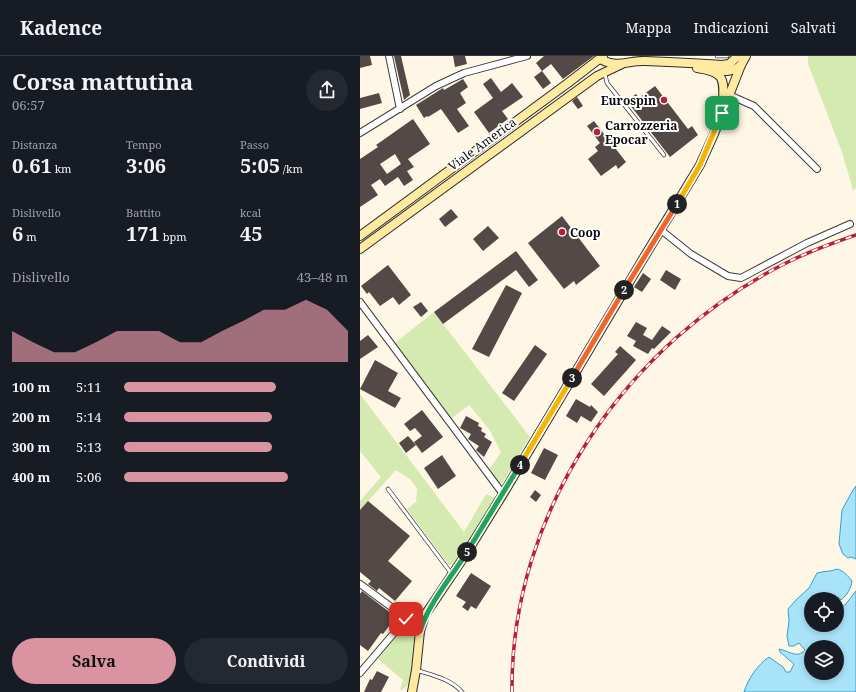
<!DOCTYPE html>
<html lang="it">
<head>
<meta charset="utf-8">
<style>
  :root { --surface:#171b24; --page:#242831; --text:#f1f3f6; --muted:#9ea1a6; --line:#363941; --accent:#da93a0 }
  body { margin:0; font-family:"Noto Serif",serif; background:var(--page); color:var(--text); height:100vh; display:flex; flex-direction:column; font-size:15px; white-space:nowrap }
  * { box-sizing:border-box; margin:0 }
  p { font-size:13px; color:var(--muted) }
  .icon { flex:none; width:22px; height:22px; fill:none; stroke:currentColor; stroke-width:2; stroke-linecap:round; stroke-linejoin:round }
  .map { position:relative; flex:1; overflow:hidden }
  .panel { display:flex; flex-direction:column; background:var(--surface); width:360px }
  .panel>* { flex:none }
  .controls { position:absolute; left:444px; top:536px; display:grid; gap:8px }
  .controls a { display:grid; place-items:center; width:40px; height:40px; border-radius:50%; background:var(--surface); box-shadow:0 2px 6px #0003; font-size:20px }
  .pin { position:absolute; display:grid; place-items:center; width:34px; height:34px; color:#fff; margin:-17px; border-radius:8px; box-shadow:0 2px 6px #0006 }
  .km { position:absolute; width:20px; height:20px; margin:-10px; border-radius:50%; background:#222; color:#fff; font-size:11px; line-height:20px; text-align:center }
  .round { display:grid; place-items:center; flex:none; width:42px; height:42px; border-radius:21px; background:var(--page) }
  .headline { display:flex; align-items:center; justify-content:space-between; height:68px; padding:0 12px }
  h1 { font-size:22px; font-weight:700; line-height:30px }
  .stats { display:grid; grid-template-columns:repeat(3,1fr); gap:6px; height:68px; padding:4px 12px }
  .stats div { display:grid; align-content:center }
  .stats b { font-size:20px; font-weight:700 }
  .stats small { font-size:11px; font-weight:400 }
  .stats p { font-size:11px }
  .chart { height:112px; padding:8px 12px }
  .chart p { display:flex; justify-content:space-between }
  .chart svg { width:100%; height:72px; margin-top:4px; fill:var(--accent); opacity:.7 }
  .action { display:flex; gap:8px; margin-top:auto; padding:8px 12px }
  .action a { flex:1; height:46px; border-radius:24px; background:var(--accent); color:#111; font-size:16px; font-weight:700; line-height:46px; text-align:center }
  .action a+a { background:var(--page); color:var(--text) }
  ul { padding:0 12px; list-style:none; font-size:13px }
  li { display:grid; grid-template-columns:64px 48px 1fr; align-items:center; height:30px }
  li i { height:10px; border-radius:5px; background:var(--accent) }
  header { display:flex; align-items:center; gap:24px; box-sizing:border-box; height:56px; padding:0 20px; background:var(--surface); border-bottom:1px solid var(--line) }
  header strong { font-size:19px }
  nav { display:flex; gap:22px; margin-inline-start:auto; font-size:14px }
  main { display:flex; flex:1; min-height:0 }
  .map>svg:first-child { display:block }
  .green { fill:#d4eab0 }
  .water { fill:#a9e3f8; stroke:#2ea2d2; fill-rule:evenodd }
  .building { fill:#534946; fill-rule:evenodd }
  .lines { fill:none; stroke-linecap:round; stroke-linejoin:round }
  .lane-casing { stroke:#3d3d3d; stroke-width:4.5 }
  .street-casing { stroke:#3d3d3d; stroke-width:8 }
  .secondary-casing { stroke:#2c2c2c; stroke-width:10 }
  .lane { stroke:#fff; stroke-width:3 }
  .street { stroke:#fff; stroke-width:6 }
  .secondary { stroke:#ffeaa1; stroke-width:8 }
  .rail-casing { stroke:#bd1e37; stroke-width:3.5 }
  .rail { stroke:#fff; stroke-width:2; stroke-dasharray:6; stroke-linecap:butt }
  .split-1-casing { stroke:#fff; stroke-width:8 }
  .split-2-casing { stroke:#fff; stroke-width:8 }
  .split-3-casing { stroke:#fff; stroke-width:8 }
  .split-4-casing { stroke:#fff; stroke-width:8 }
  .split-5-casing { stroke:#fff; stroke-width:8 }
  .split-6-casing { stroke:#fff; stroke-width:8 }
  .split-1 { stroke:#f5b400; stroke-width:5 }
  .split-2 { stroke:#f0652b; stroke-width:5 }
  .split-3 { stroke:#f0652b; stroke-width:5 }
  .split-4 { stroke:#f5b400; stroke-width:5 }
  .split-5 { stroke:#22a559; stroke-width:5 }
  .split-6 { stroke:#22a559; stroke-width:5 }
  .poi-dot { fill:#bd1e37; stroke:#fff; stroke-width:1.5 }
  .labels { text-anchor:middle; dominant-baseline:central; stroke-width:4; stroke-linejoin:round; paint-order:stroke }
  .poi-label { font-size:12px; font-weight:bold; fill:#0a0a0a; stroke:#fff; text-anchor:start }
  .street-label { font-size:12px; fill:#0a0a0a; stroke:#fff }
</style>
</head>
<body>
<header>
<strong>Kadence</strong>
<nav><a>Mappa</a><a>Indicazioni</a><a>Salvati</a></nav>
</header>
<main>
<section class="panel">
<div class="headline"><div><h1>Corsa mattutina</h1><p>06:57</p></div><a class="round"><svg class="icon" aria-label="share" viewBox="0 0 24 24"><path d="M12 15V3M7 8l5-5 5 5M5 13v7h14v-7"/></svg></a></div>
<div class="stats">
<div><p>Distanza</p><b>0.61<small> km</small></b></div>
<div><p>Tempo</p><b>3:06</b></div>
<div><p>Passo</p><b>5:05<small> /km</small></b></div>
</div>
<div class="stats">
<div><p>Dislivello</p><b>6<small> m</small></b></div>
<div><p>Battito</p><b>171<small> bpm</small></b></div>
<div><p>kcal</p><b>45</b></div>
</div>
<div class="chart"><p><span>Dislivello</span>43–48 m</p>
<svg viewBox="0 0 160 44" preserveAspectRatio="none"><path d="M0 44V25L10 32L20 38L30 38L40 32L50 25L60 25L70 25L80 32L90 32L100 25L110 19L120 12L130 12L140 6L150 12L160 25V44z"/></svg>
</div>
<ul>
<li><b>100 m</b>5:11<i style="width:68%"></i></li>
<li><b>200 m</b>5:14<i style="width:66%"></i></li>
<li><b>300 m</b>5:13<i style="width:66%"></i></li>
<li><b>400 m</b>5:06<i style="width:73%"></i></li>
</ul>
<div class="action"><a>Salva</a><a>Condividi</a></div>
</section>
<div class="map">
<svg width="496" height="636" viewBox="0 0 496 636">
  <rect width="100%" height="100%" fill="#fff7e6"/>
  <g class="green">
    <path d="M448,0H496V132L493,134L482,96L448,8Z"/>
    <path d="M74,256L170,381L141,429L129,414L141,396L129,373L109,349L91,363L35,287Z"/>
    <path d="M0,338L104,476L125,440L127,438L134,442V445C121,467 108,489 92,509H89L47,453L56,446L57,432L50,423L36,414L0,454V445L21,421L0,395Z"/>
    <path d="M39,575L52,579L55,582C55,595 57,630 40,634L43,624L17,602Z"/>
  </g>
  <g class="water">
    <path d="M496,430V503L491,501L488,502L483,498L479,488L482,454L493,434Z"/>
    <path d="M477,513C484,515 488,520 492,525C491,533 487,539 481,544L478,541L475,543H451V569H477V545L483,550L485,549L496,535V636H384C388,623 398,608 409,601L423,611L426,616H430L434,608L420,596L419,593C430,595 437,603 445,594L439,587L434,590H429L427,580L429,565L428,553L437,543L449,532L457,517C464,515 470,516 477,513ZM451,591H477V617H451Z"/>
  </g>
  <g class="building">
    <path d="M0,0H10L12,9L0,12Z"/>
    <path d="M34,0H41L50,39L44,44Z"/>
    <path d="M93,0H105L107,8L95,11Z"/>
    <path d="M184,0H234L203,23L191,8L182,15L176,7Z"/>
    <path d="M182,15L191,27L183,33L174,21Z"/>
    <path d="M131,22L141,36L152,27L163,41L142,55L148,63L129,77L114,56L133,42L123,28Z"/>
    <path d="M103,23L108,31L100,37L106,47L97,53L109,70L98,77L81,53L68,61L67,60L64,62L56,49L83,32L84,34Z"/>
    <path d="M295,30L328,73L332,70L338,79L310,101L267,45L276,38L279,42Z"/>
    <path d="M19,37L22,47L0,53V42Z"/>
    <path d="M217,41L223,50L218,53L212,45Z"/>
    <path d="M53,63L70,88L48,103L54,111L47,115L53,124L44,130L38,121L25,130L20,123L11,129L18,139L0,151V103L18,91L16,89ZM35,98L41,108L27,118L20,108Z"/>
    <path d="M234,65L266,106L258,113L256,109L241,120L228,103L238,95L235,91L240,87L227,70Z"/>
    <path d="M91,153L98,161L85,171L79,163Z"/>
    <path d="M202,160L240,210L216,229L214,225L204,233L168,187Z"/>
    <path d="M128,170L139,182L123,195L113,183Z"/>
    <path d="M156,195L178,224L169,231L156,214L83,268L74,256Z"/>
    <path d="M28,209L51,239L39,249L33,241L20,250L9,236L7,238L1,230Z"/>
    <path d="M306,214L321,223L315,234L300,224Z"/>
    <path d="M283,217L291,223L282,236L274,231Z"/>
    <path d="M146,229L162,237L129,301L112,293Z"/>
    <path d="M61,246L68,255L61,261L53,251Z"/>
    <path d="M276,266L287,272L283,279L292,284L302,270L311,276L294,293L292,292L288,298L273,290L276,285L267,280Z"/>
    <path d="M8,279L18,291L0,303V285Z"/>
    <path d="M175,289L187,298L154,345L142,337Z"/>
    <path d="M260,290L276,304L244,340L231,328L258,298L255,296Z"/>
    <path d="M15,304L38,317L28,335L41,342L35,352L0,333Z"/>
    <path d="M216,343L230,351L231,349L238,356L231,366L221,360L217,367L206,360Z"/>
    <path d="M62,354L83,381L62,397L54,386L62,380L55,372L50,375L44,368Z"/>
    <path d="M106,360L119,367L118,370L122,372L121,375L126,378L124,381L132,386L124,401L116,394L119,390L108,383L111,378L100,372Z"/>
    <path d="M48,380L56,389L46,397L39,387Z"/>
    <path d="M184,392L198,399L185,424L171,417Z"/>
    <path d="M82,399L96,420L78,433L64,412Z"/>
    <path d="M175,434L181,439L176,446L170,441Z"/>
    <path d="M8,445L50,480L28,505L52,525L35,545L19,532L17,535L8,528L11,525L0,516V454Z"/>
    <path d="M111,517L131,530L116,553L111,550L108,555L102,551L106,546L96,540Z"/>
    <path d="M2,535L36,561L23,578L21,577L8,595L0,589V538Z"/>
    <path d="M51,551L56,554L53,560L48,558Z"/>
    <path d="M17,615L29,621L21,636H4L10,623L12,624Z"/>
  </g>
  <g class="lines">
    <defs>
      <g id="lane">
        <path d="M357,0H367"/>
        <path d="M245,18L247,27L304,99"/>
        <path d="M28,433L91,517"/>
        <path d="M56,614C72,619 91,623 102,636"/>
      </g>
      <g id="street">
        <path d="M29,0L40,53"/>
        <path d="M369,39L394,50L457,113"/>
        <path d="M0,77L76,30L104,17L167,0"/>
        <path d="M301,174L331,198L368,220L381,222L447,187L490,168"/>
        <path d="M0,246L143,438"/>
        <path d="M0,528L38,556L60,575"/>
        <path d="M0,617L46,563"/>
      </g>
      <g id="secondary">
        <path d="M240,3C259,13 268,4 285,5C311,6 336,7 362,9L369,8L378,0"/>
        <path d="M337,12C365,16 364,22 363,49"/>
        <path d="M352,14C363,15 372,17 381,9"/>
        <path d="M0,180L208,27L243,0"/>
        <path d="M0,193L237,20L262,8"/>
        <path d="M52,636L56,614L60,575L65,559L104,501L143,438L283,203L340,109L354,78L381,9L386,0"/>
      </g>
    </defs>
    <use href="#lane" class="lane-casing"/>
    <use href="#street" class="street-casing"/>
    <use href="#secondary" class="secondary-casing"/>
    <use href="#lane" class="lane"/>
    <use href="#street" class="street"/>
    <use href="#secondary" class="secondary"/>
    <defs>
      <path id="rail" d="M152,636C150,455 268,285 428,206C450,195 473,187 496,179"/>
    </defs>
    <use href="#rail" class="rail-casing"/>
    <use href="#rail" class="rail"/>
  </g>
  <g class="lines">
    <defs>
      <path id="split-1" d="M317,148L340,109L362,57"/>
      <path id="split-2" d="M264,234L317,148"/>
      <path id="split-3" d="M212,322L264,234"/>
      <path id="split-4" d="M160,409L212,322"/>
      <path id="split-5" d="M107,496L160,409"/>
      <path id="split-6" d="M46,563L60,575C70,545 91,522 107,496"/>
    </defs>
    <use href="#split-1" class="split-1-casing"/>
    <use href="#split-2" class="split-2-casing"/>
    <use href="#split-3" class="split-3-casing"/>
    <use href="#split-4" class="split-4-casing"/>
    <use href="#split-5" class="split-5-casing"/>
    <use href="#split-6" class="split-6-casing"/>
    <use href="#split-1" class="split-1"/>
    <use href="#split-2" class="split-2"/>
    <use href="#split-3" class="split-3"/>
    <use href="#split-4" class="split-4"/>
    <use href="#split-5" class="split-5"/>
    <use href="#split-6" class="split-6"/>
  </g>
  <g class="poi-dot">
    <circle cx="304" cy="44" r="4"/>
    <circle cx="237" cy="76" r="4"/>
    <circle cx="202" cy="176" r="4"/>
  </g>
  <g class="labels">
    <g class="poi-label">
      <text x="296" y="44" text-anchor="end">Eurospin</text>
      <text x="245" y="69">Carrozzeria<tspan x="245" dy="14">Epocar</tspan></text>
      <text x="210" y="176">Coop</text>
    </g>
    <g class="street-label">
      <text transform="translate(122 88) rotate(-36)">Viale America</text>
    </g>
  </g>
</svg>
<div class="controls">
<a><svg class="icon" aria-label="locate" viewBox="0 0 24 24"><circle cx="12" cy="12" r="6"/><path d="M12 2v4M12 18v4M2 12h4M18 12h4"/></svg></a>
<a><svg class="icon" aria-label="layers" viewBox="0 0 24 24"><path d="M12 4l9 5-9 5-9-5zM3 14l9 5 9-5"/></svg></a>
</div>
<div class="pin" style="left:362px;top:57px;background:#1e9e55"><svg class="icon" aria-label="arrive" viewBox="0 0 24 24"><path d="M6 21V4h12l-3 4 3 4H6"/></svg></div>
<div class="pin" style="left:46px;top:563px;background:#d93025"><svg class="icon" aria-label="check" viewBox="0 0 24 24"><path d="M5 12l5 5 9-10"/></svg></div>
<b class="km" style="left:317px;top:148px">1</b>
<b class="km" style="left:264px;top:234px">2</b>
<b class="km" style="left:212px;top:322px">3</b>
<b class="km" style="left:160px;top:409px">4</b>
<b class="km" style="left:107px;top:496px">5</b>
</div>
</main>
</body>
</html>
